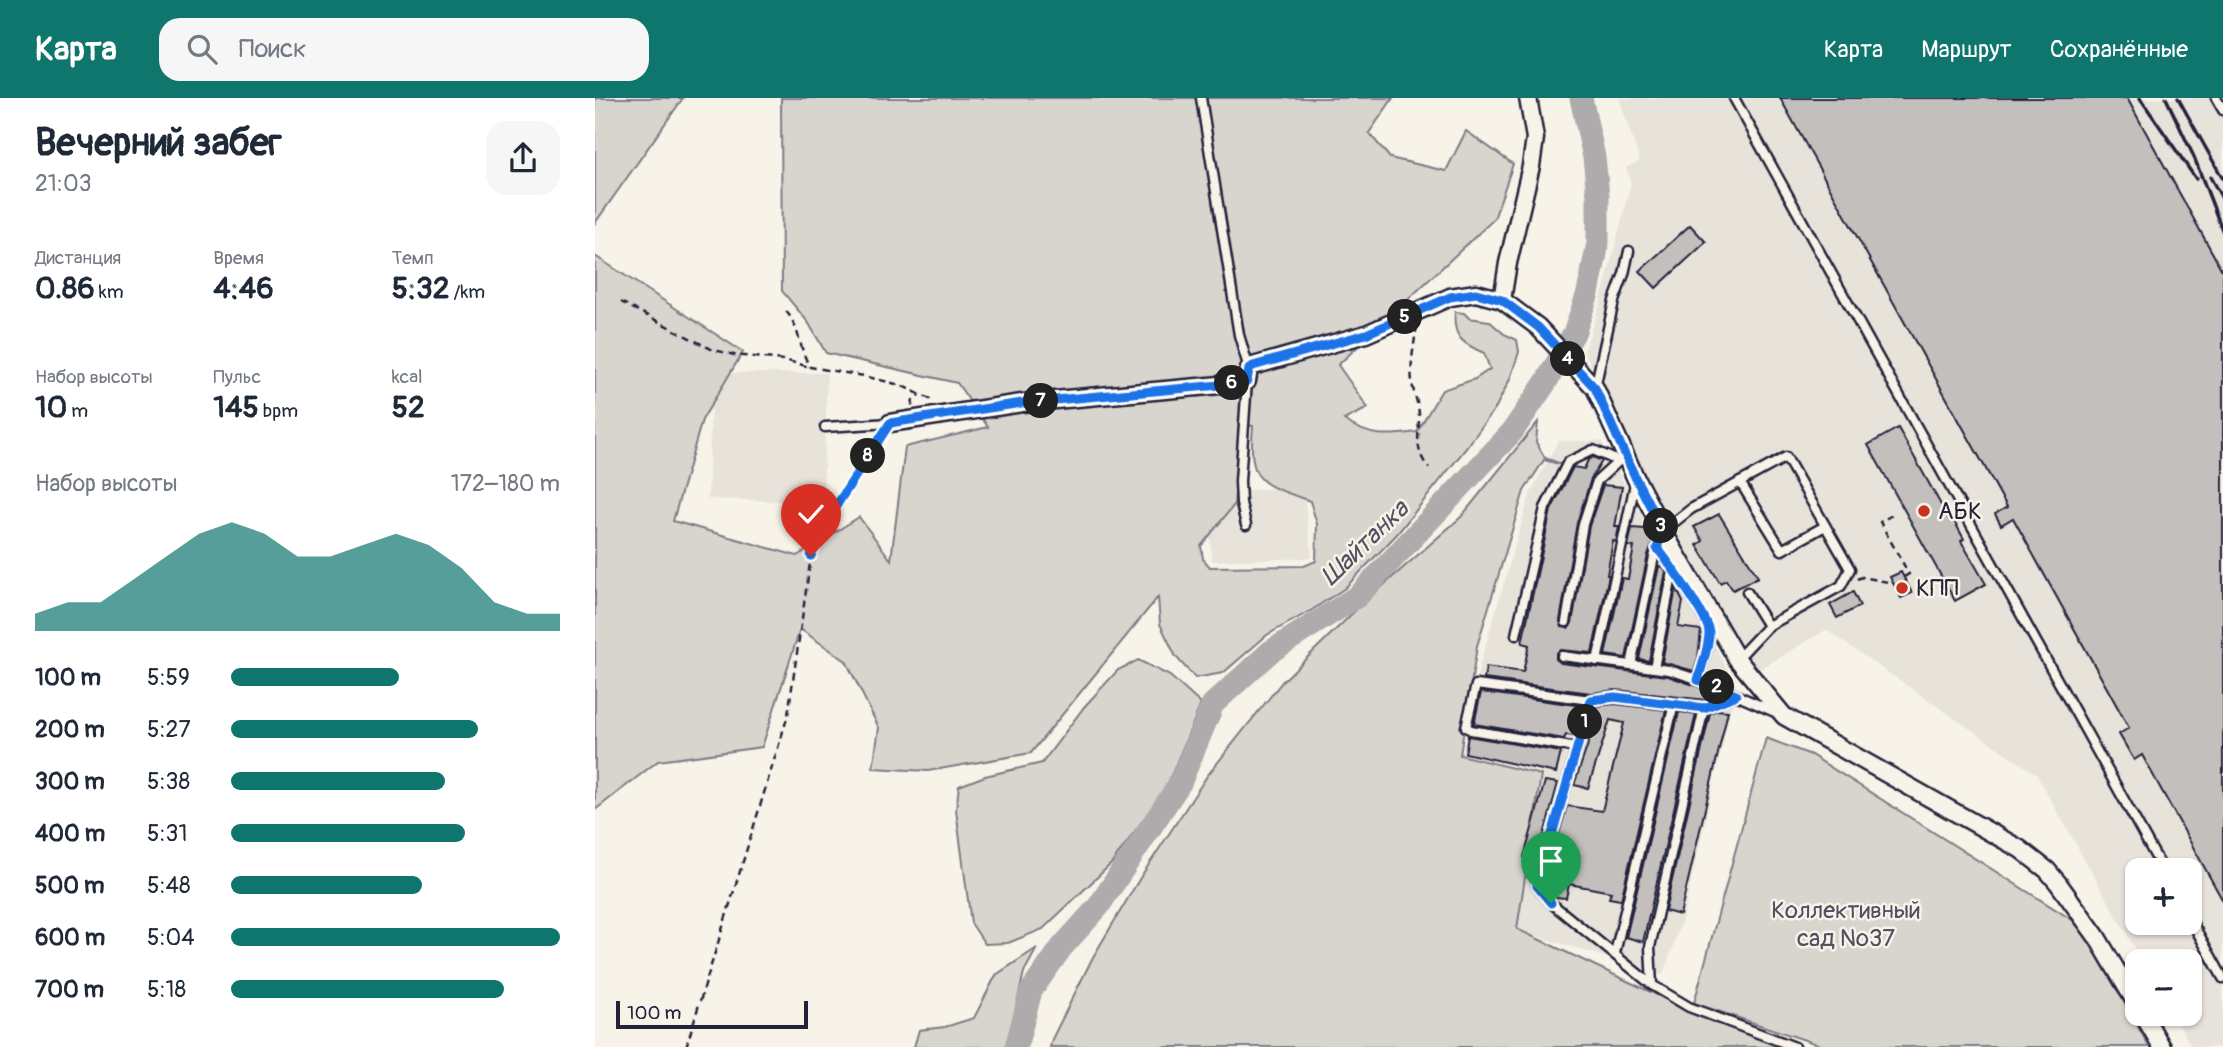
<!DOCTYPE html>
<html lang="ru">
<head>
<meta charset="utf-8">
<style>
  :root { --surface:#fff; --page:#f6f6f7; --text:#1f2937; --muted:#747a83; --accent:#0f766e }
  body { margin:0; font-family:Pangolin,sans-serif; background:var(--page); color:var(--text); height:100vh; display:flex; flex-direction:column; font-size:26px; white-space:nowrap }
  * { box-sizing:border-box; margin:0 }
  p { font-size:23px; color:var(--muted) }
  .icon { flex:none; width:38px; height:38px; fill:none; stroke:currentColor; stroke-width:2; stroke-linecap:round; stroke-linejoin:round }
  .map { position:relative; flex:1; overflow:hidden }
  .details { display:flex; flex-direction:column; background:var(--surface); width:595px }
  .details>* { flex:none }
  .buttons { position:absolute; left:1530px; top:760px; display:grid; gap:14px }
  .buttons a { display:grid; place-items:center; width:77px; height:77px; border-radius:14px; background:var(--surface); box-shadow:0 2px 5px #0004; font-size:35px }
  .scale { position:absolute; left:21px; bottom:18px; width:192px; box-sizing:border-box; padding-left:7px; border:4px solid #22223b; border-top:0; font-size:19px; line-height:24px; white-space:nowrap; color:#22223b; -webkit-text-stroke:5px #f7f3e8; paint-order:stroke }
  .pin { position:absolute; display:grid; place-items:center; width:60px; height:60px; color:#fff; margin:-72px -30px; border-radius:50% 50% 50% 0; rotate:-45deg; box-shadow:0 0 7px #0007 }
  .pin .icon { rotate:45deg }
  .km { position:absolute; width:35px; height:35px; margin:-18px; border-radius:50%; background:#222; color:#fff; font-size:19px; line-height:35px; text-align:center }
  .round { display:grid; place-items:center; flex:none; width:74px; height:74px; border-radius:21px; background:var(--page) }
  .summary { display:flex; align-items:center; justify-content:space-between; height:119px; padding:0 35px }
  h1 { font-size:38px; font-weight:800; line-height:52px }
  .metrics { display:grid; grid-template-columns:repeat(3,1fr); gap:10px; height:119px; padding:7px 35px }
  .metrics div { display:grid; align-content:center }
  .metrics b { font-size:30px; font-weight:800 }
  .metrics small { font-size:19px; font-weight:400 }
  .metrics p { font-size:19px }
  .chart { height:196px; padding:14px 35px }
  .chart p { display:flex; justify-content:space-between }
  .chart svg { width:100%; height:126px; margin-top:7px; fill:var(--accent); opacity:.7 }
  ul { padding:0 35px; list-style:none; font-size:23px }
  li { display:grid; grid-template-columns:112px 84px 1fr; align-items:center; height:52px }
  li i { height:18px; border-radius:9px; background:var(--accent) }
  header { display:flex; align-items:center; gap:42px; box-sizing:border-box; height:98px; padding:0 35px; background:var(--accent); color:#fff }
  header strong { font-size:33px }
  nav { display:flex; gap:38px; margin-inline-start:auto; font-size:24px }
  .search { width:490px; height:63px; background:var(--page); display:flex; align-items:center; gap:18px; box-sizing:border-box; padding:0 24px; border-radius:21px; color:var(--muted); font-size:26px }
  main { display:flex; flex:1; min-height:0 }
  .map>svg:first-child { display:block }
  .built { fill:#e7e3db; fill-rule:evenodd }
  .green { fill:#d8d5cf; stroke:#7d7c85; stroke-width:2; fill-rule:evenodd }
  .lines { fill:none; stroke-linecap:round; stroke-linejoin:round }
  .river { stroke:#aeabad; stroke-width:23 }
  .building { fill:#c2bfbd; stroke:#22223b; stroke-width:2 }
  .service-casing { stroke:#22223b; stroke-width:13 }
  .minor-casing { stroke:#22223b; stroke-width:21 }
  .path { stroke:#22223b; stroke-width:2.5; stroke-dasharray:7 5; stroke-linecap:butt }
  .service { stroke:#f7f3e8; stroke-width:8 }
  .minor { stroke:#f7f3e8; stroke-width:16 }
  .rail { stroke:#22223b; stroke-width:3.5 }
  .route-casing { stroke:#fff; stroke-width:14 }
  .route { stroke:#1a73e8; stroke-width:9 }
  .poi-dot { fill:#c8321e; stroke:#f7f3e8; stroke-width:2.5 }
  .labels { text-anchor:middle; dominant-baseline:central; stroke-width:5; stroke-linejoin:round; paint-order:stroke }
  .poi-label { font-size:24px; fill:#22223b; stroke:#f7f3e8; text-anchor:start }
  .park-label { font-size:24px; fill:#504f60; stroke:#f7f3e8 }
  .water-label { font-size:26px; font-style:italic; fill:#535263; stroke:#f7f3e8 }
</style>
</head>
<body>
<header>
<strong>Карта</strong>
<div class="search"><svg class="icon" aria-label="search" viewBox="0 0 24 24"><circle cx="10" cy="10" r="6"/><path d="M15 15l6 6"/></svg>Поиск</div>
<nav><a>Карта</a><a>Маршрут</a><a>Сохранённые</a></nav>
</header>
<main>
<section class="details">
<div class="summary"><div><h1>Вечерний забег</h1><p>21:03</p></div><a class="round"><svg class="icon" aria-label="share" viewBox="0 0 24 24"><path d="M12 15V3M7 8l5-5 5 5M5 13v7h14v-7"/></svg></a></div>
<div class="metrics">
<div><p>Дистанция</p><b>0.86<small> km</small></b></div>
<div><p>Время</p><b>4:46</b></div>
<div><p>Темп</p><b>5:32<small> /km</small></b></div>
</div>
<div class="metrics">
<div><p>Набор высоты</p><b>10<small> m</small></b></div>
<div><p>Пульс</p><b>145<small> bpm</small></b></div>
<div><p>kcal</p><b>52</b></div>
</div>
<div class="chart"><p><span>Набор высоты</span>172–180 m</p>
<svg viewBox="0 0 160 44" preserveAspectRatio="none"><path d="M0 44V38L10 34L20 34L30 26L40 18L50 10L60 6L70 10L80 18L90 18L100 14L110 10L120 14L130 22L140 34L150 38L160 38V44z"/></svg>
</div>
<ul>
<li><b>100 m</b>5:59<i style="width:51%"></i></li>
<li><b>200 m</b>5:27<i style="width:75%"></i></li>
<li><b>300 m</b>5:38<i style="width:65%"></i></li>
<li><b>400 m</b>5:31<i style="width:71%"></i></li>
<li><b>500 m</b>5:48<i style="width:58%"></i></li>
<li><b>600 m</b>5:04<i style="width:100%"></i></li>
<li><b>700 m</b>5:18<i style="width:83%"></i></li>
</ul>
</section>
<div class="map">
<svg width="1628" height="949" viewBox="0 0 1628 949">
  <rect width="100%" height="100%" fill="#f7f3e8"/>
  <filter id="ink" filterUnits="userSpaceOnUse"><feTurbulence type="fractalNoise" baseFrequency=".0143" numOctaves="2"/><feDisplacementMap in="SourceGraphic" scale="14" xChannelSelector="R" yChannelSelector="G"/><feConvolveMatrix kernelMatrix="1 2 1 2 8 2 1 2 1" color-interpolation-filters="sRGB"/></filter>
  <g filter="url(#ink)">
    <g class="built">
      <path d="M1024,0H1628V949H1597L1577,915H1594V863H1547L1441,676L1231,532L1162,573L1069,422L989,253L1005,207L1036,85L1031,69L1045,63ZM1542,772H1594V824H1542Z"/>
      <path d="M117,275H232L228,404L113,401Z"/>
      <path d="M963,343H1006L1141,587L1088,819L1068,877L906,827L948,676L867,656L885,566L935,396Z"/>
      <path d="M708,389L717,460L617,463L611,394Z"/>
    </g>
    <g class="green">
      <path d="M0,0H88L0,125Z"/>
      <path d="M186,0H798L774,35L795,60L851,73L871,33L918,66L899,121L743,267L773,310L749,322C775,340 792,338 822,334L847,292L880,281L895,271L889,255C868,246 857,239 860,214L869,215L874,220L894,223L909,236L922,242L924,254L915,281L901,309L872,349L802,436L750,490L717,512L672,537L628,575L600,580L581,559L565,526L563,499L436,655L333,673L278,670L284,630L251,563L205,531L167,649L63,663L0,712V158L148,254L107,322L78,423L202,458L264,419L296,462L310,349L393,329L362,285L231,255L213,224L187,193ZM646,327L658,328C653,386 665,385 715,403L722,426L721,463L709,468L615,469L608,461L606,448L639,407Z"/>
      <path d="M943,324L941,344L950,360L975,369L949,362L929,393L882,548L865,657L946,677L922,831L1096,913L1205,949H455L457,941L498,859L545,780L612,678L687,584L766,507L866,419Z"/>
      <path d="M543,562L575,578L606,606L571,690L517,765L448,831L413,845L390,846L376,825L361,712L364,688L390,678L447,665L489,609L523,572Z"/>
      <path d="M1171,640L1216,657L1490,830L1554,949H1231L1099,905Z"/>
      <path d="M442,850L429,874L412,949H319L324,932L350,929L379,920L401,877Z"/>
    </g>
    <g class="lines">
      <path class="river" d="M421,949L436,893L467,849L503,809L585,685L618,606L675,554L763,498L917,334L951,284L979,235L993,195L1003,145V98L999,59L986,0"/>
    </g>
    <g class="building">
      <path d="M1185,0H1532L1628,174V803L1547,657L1539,662L1524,636L1534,630L1418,420L1406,427L1400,416L1412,409Z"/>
      <path d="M1095,127L1111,144L1061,190L1045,173Z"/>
      <path d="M1303,330L1355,423L1358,421L1369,441L1366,443L1391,486L1360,503L1273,347Z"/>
      <path d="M998,359L1007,363L996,381L982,425L965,523L967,529L974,530L977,525L994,428L1008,387L1027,389L1020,429H1024L1021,444L1018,443L1012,477H1014L997,555L965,552L961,556V561L966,565L1073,578L1113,592L1111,602L1021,592L996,595L889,581L891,569L928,574L934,547L927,545L956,412L978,369L989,371L993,362Z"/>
      <path d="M1124,416L1163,479L1138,492L1131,482L1125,485L1102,447L1108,443L1099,429Z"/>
      <path d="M1037,430L1050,431L1058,443L1053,457L1031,560L1010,557L1027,480L1033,481L1039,449L1033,448Z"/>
      <path d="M1064,468L1068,469L1071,473L1054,563L1044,561Z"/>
      <path d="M1306,474L1317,495L1306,500L1295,479Z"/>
      <path d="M1081,490L1088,504L1083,529L1106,532L1103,560L1099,573L1067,564Z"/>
      <path d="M1258,494L1265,508L1242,520L1235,507Z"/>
      <path d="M886,594L988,608L979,638L971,637L969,641L879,626Z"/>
      <path d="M1020,606L1071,612L1026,802L1014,800L1016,794L974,786L971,800L960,799L954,792L958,768L955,767L972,708L1007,713L1029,625L1015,622L993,690L979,687L995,640H992L1001,608Z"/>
      <path d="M1121,612L1133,613L1085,817L1070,813L1115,615Z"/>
      <path d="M1084,614L1101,616L1048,844L1031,839Z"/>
      <path d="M873,638L966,654L961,675L870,655Z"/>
      <path d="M950,683L963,685L942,763L929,759Z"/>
    </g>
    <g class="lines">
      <defs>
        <g id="service">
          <path d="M606,0L644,237L654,271"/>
          <path d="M1139,0L1568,772"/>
          <path d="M1621,0L1628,12"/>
          <path d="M1000,290L1019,203L1029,176L1034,153"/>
          <path d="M230,329L295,325"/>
          <path d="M1145,384L1187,452L1230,428"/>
          <path d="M651,427L646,405L645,383L652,283"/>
          <path d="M1062,450C1073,463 1113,520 1114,534C1114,550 1107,567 1103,582"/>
          <path d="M1152,494L1173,528"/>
          <path d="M971,524L988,426L1002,383L1026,361"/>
          <path d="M921,537L950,410L973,364L998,352L1023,363"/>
          <path d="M967,558L1074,572L1111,584L1180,614"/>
          <path d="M1002,563L1041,381"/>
          <path d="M1036,567L1059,459L1068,433L1096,411L1191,359L1255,471L1246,488L1173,528L1142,561"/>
          <path d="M1059,570L1078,473"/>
          <path d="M996,602L942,788L956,805L1057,887"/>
          <path d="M1109,610L1055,849L1057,887L1094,909L1200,949"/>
          <path d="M982,650L876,632L871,629L881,587L996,602L1020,599L1109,610L1141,597"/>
          <path d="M1594,819L1628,880"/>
          <path d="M1020,855L1079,606"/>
        </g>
        <g id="minor">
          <path d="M907,202L913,165L936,68L940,40L933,0"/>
          <path d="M295,325L427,305L647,285L652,283L654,271L658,268L771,236L855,199L881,195L907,202L943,229L1000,290L1041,381L1068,433L1142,561L1189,618L1425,751L1452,772L1463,785L1502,839L1542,907"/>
          <path d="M1547,915L1567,949"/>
        </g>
      </defs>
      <use href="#service" class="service-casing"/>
      <use href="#minor" class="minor-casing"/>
      <g class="path">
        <path d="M26,204L116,251L139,257L189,262L215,269"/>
        <path d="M191,213C205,230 204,251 215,269L269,278L305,287L339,303"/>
        <path d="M822,228C819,246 815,266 817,284C818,295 824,306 824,317C824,337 819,353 834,370"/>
        <path d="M317,308L318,302L324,297"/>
        <path d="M1297,417L1285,424L1314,476L1309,479"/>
        <path d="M1262,481L1267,479L1298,485"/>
        <path d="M91,949L193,617L216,458L230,425L261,374L289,336"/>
      </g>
      <use href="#service" class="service"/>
      <use href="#minor" class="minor"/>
      <g class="rail">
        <path d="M1545,0L1601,81"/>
        <path d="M1571,0L1599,59L1628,134"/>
        <path d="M1583,0L1628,81"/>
        <path d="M1615,79L1628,102"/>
      </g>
    </g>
  </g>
  <g class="lines" filter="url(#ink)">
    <defs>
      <path id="route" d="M216,458L230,425L295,325L427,305L647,285L652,283L654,271L658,268L771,236L855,199L881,195L907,202L943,229L1000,290L1041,381L1068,433L1062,450C1073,463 1113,520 1114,534C1114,550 1107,567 1103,582L1141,597L1109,610L1020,599L996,602L942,788L956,805"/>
    </defs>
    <use href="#route" class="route-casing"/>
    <use href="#route" class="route"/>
  </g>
  <g class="poi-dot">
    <circle cx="1329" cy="413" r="7"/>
    <circle cx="1307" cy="490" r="7"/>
  </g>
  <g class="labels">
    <g class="poi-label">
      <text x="1343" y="413">АБК</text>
      <text x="1321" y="490">КПП</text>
    </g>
    <g class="park-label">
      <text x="1251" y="812">Коллективный<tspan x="1251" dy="28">сад №37</tspan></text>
    </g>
    <g class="water-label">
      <text transform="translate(770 445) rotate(-44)">Шайтанка</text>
    </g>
  </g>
</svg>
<div class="buttons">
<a>+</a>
<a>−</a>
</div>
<div class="scale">100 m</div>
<div class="pin" style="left:956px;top:805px;background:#1e9e55"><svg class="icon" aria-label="arrive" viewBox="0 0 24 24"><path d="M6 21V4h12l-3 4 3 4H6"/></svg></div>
<div class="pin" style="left:216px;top:458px;background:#d93025"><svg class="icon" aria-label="check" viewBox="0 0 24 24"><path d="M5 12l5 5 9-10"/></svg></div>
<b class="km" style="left:990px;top:624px">1</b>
<b class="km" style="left:1122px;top:589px">2</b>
<b class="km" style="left:1066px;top:428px">3</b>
<b class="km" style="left:973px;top:261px">4</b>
<b class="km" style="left:810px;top:219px">5</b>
<b class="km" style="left:637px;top:285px">6</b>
<b class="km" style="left:446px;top:303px">7</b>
<b class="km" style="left:273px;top:358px">8</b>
</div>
</main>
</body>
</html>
